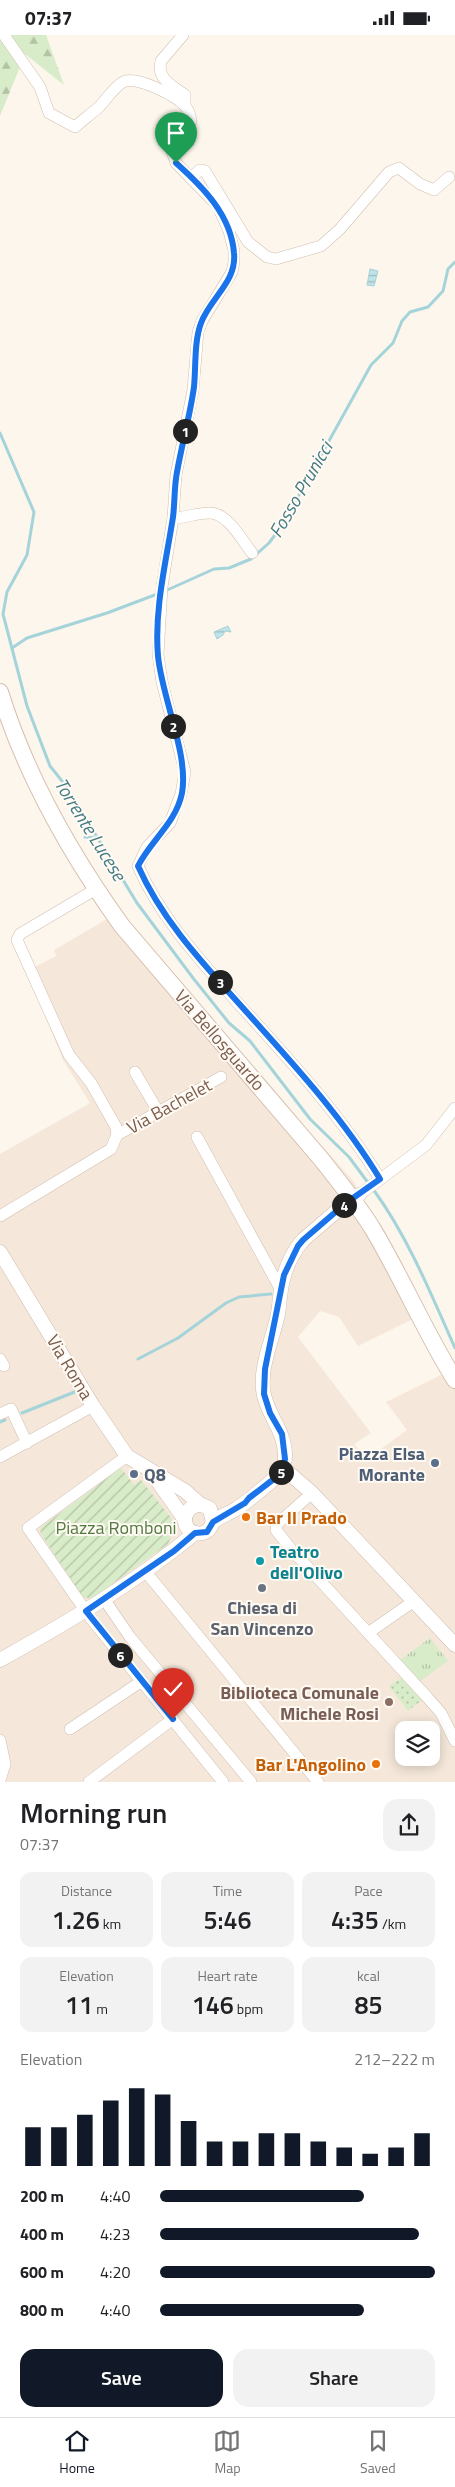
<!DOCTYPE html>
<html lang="en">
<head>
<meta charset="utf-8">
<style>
  :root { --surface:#fff; --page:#f2f2f2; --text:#202124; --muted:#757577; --line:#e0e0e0; --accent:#111827 }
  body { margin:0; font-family:"Titillium Web",sans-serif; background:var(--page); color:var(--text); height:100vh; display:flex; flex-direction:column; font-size:19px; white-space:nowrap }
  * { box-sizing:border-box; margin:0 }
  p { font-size:16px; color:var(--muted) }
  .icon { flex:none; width:28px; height:28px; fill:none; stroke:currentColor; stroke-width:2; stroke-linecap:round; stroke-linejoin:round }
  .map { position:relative; height:1747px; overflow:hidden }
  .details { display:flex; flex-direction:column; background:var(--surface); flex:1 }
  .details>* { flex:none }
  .controls { position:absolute; left:395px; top:1686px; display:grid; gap:10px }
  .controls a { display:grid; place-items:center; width:45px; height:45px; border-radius:10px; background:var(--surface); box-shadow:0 2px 12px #0003; font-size:25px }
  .pin { position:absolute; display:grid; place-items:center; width:42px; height:42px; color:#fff; margin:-51px -21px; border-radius:50% 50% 50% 0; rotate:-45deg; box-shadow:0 0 5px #0007 }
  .pin .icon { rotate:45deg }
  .km { position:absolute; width:25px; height:25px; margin:-12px; border-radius:50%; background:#222; color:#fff; font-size:14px; line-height:25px; text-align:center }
  .round { display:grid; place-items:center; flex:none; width:52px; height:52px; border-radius:15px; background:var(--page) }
  .head { display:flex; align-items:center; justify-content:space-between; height:85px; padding:0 20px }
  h1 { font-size:28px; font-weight:600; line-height:38px }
  .figures { display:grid; grid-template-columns:repeat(3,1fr); gap:8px; height:85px; padding:5px 20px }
  .figures div { display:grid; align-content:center; border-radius:12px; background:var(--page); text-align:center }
  .figures b { font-size:25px; font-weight:600 }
  .figures small { font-size:14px; font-weight:400 }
  .figures p { font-size:14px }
  .chart { height:140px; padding:10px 20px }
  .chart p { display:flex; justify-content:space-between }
  .chart svg { width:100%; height:90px; margin-top:5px; stroke:var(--accent); stroke-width:6 }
  .button { display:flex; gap:10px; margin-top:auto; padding:10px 20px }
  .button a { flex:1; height:58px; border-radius:15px; background:var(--accent); color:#fff; font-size:20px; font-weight:600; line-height:58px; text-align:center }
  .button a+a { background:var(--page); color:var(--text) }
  ul { padding:0 20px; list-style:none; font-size:16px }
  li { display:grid; grid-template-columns:80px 60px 1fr; align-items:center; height:38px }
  li i { height:12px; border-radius:6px; background:var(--accent) }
  .status { display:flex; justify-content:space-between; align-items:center; height:35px; padding:0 25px; background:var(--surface); direction:ltr }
  .status svg { height:14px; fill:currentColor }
  .tab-bar { display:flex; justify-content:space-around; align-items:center; height:70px; border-top:1px solid var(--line); background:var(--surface); font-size:14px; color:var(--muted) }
  .tab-bar a { display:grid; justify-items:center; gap:2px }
  .tab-bar .selected { color:var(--accent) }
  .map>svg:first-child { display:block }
  .residential { fill:#f5e8da; fill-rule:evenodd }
  .grass { fill:url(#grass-dots) }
  .forest { fill:url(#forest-firs) }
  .park { fill:url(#park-tufts) }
  .garden { fill:url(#garden-furrows) }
  .water { fill:url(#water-rules); stroke:#a5d3da }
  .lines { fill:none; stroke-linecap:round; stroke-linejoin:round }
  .stream { stroke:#a5d3da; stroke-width:3 }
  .minor-casing { stroke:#d1beb0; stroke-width:12 }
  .tertiary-casing { stroke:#d1beb0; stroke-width:15 }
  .secondary-casing { stroke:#d6c0b0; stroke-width:18 }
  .minor { stroke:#fff; stroke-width:11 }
  .tertiary { stroke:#fff; stroke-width:14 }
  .secondary { stroke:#fff; stroke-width:16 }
  .route-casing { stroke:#fff; stroke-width:10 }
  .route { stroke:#1a73e8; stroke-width:6 }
  .service-dot { fill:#5c6f8a; stroke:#fffaf3; stroke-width:2 }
  .food-dot { fill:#e8710a; stroke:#fffaf3; stroke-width:2 }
  .culture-dot { fill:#0f9aa8; stroke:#fffaf3; stroke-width:2 }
  .worship-dot { fill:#6b7280; stroke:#fffaf3; stroke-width:2 }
  .education-dot { fill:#8d6e63; stroke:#fffaf3; stroke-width:2 }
  .labels { text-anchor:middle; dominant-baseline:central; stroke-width:4; stroke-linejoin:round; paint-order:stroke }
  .street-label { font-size:18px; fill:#7a5c4d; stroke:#fffaf3 }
  .service-label { font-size:18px; font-weight:bold; fill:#4e5e75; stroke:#fffaf3; text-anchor:end }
  .food-label { font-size:18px; font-weight:bold; fill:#c56008; stroke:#fffaf3; text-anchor:start }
  .park-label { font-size:18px; fill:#537a41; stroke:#fffaf3 }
  .culture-label { font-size:18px; font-weight:bold; fill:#0d838f; stroke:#fffaf3; text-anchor:start }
  .worship-label { font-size:18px; font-weight:bold; fill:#5b616d; stroke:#fffaf3 }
  .education-label { font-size:18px; font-weight:bold; fill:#785e54; stroke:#fffaf3; text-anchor:end }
  .water-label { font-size:19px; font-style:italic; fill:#437c86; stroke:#fffaf3 }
</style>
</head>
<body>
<div class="status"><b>07:37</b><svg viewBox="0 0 49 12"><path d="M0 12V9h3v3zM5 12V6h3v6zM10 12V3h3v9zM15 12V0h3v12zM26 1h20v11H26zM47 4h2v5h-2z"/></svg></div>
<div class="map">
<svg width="455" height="1747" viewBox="0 0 455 1747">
  <defs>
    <pattern id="grass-dots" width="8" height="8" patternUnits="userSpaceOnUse" patternTransform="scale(1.25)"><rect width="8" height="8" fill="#d8ecc9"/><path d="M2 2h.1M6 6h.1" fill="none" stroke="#b4c2a5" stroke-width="1.8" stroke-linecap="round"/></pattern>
    <pattern id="forest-firs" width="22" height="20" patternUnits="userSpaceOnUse" patternTransform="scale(1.25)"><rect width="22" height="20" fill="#d8ecc9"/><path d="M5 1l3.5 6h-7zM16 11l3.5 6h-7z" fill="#b4c2a5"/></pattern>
    <pattern id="park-tufts" width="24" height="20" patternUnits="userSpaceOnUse" patternTransform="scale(1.25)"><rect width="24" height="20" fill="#d8ecc9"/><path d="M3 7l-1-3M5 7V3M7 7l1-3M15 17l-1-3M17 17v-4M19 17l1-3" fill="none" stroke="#b4c2a5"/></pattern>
    <pattern id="garden-furrows" width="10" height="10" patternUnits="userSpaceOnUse" patternTransform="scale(1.25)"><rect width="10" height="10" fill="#d8ecc9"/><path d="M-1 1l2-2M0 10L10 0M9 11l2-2" fill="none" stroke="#b4c2a5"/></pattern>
    <pattern id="water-rules" width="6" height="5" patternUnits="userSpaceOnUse" patternTransform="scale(1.25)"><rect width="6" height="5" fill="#bfe3e8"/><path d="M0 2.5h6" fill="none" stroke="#a0bbbe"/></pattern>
  </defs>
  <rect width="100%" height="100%" fill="#fdf6ec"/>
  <path class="residential" d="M119,877L188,960L354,1147L425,1278L358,1311L339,1282L320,1276L298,1302L371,1398L354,1409L367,1424L407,1395L386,1367L455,1333V1747H0V1119L90,1068L63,1025L27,936L56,921L54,915ZM404,1695H431V1722H404Z"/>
  <path class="grass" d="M401,1643L422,1665L408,1676L389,1651Z"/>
  <g class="forest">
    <path d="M10,0H46L64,50L21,16Z"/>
    <path d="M0,2L20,32L0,81Z"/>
  </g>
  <path class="park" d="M430,1603L448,1626L419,1647L400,1625Z"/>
  <path class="garden" d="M121,1433L134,1450L141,1445L172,1484L173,1497L168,1509L91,1564L82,1561L41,1499L40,1493Z"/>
  <g class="water">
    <path d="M370,234L378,236L374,251L367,250Z"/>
    <path d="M228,591L231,597L225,596L223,600L217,604L214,597Z"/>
  </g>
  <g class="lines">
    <g class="stream">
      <path d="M0,398L34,477L27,520L7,557L3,579L27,671L50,731L66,751L137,868L193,943L229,988L250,1006L310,1084L349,1122L369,1149"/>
      <path d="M165,556L214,534L229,533L251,524L269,508L283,489L371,330L393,308L402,286L410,277L428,272L443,256L448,234L455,227"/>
      <path d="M12,613L27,603L107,578L160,558"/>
      <path d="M85,802L97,803"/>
      <path d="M373,1154C408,1202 431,1259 455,1313"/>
      <path d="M138,1324L178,1303L226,1268L239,1262L271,1259"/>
      <path d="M22,1378L77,1356"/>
      <path d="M0,1387L5,1385"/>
    </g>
    <defs>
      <g id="minor">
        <path d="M4,0L40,52L49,78L75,92C83,85 91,79 99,72C106,65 114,52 123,47C136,40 177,61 186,72C189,76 190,80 191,86L175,104L172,116L176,128L218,171L229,196L234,216V227L232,237L202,286L198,297L193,355L176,440L173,483L162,552L158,619L162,647L185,737L181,759L170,788L147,812L138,831C160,882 199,924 236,966C287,1022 340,1079 380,1144"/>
        <path d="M183,0L161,26C156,44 173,51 185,60V70"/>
        <path d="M192,142L200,135L205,136L248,207L267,222L276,224L321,211L340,194L389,137L399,133L420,149L434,155L449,142"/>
        <path d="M173,483C185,483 197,478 209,478C227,477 242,505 252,518"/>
        <path d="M135,1037L159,1078"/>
        <path d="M117,1100L221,1042"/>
        <path d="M197,1102L281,1255"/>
        <path d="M359,1160L426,1110L455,1073"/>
        <path d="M0,1181L111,1114L117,1100L116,1092L91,1048L69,1020L17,905L20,899L96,854"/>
        <path d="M0,1324L4,1331"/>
        <path d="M0,1379L11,1374L27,1408"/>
        <path d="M127,1421L28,1493L92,1585L223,1747"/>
        <path d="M0,1422L93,1371"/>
        <path d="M312,1458L277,1489L276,1495L291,1514L427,1662L441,1678L455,1706"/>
        <path d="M145,1536L318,1747"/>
        <path d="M104,1564L130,1602L251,1747"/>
        <path d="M368,1598L414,1566"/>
        <path d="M70,1694L142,1646"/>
        <path d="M0,1705L5,1729L0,1745"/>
        <path d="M89,1747L173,1684"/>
      </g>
      <g id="tertiary">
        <path d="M0,1217L93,1371L127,1421L185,1456L201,1470"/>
        <path d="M283,1433L312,1458L455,1610"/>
        <path d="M154,1441L185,1485"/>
        <path d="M213,1487L210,1474C191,1460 175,1487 192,1497C197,1499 203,1499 207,1496C211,1494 211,1490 213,1487C218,1482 230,1478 236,1474C243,1470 275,1444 280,1438C284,1433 285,1427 285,1420C285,1397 269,1382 264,1360C258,1335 273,1304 278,1279C280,1266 280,1253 284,1241C287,1229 295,1214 303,1205L346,1168L359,1160"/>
        <path d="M0,1625C68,1587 135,1548 195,1498"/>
      </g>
      <path id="secondary" d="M0,657C26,741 71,820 122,891L322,1125C340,1148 359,1171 374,1196C403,1245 425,1297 455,1345"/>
    </defs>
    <use href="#minor" class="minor-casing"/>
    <use href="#tertiary" class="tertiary-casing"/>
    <use href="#secondary" class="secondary-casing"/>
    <use href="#minor" class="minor"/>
    <use href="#tertiary" class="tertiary"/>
    <use href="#secondary" class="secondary"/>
  </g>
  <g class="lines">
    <defs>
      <path id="route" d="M173,1684L86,1576L174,1516L195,1498L207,1497L213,1487L245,1468L249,1463L279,1440L283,1432L285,1424L282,1399L270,1378L264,1359L265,1334L284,1240L298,1211L303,1205L346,1168L380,1144C340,1078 285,1020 234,963C197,922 160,881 138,831C151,805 176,788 182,758C189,720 162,663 158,621C154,575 166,527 173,482C175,467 174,452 177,437C182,409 190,380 194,352C196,331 194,307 201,288C210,263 237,247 234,218C231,180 203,152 176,128"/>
    </defs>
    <use href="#route" class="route-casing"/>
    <use href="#route" class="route"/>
  </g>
  <g class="service-dot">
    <circle cx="435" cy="1428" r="5"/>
    <circle cx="134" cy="1439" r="5"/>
  </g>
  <g class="food-dot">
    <circle cx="246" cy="1482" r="5"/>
    <circle cx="376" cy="1729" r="5"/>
  </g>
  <circle class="culture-dot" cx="260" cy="1526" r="5"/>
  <circle class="worship-dot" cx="262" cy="1553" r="5"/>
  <circle class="education-dot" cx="389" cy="1667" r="5"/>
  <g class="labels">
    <g class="street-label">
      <text transform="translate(220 1005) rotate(49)">Via Bellosguardo</text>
      <text transform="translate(169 1071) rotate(-29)">Via Bachelet</text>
      <text transform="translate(70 1332) rotate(59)">Via Roma</text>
    </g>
    <g class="service-label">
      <text x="425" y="1418">Piazza Elsa<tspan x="425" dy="21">Morante</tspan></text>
      <text x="144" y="1439" text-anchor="start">Q8</text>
    </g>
    <g class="food-label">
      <text x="256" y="1482">Bar Il Prado</text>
      <text x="366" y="1729" text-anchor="end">Bar L'Angolino</text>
    </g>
    <g class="park-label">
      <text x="116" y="1492">Piazza Romboni</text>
    </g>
    <g class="culture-label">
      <text x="270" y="1516">Teatro<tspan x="270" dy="21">dell'Olivo</tspan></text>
    </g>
    <g class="worship-label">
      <text x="262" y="1572">Chiesa di<tspan x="262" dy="21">San Vincenzo</tspan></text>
    </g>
    <g class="education-label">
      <text x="379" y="1657">Biblioteca Comunale<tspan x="379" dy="21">Michele Rosi</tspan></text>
    </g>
    <g class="water-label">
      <text transform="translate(300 454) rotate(-60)">Fosso Prunicci</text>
      <text transform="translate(91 794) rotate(58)">Torrente Lucese</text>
    </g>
  </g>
</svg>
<div class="controls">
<a><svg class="icon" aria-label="layers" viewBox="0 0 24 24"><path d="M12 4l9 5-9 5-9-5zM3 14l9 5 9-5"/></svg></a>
</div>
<div class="pin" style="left:176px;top:128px;background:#1e9e55"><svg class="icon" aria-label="arrive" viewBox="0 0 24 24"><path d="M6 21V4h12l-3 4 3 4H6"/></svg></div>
<div class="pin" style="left:173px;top:1684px;background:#d93025"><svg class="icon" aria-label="check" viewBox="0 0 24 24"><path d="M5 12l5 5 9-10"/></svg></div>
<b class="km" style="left:185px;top:396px">1</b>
<b class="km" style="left:173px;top:691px">2</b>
<b class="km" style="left:220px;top:947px">3</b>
<b class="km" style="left:344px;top:1170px">4</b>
<b class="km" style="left:281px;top:1437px">5</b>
<b class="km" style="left:120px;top:1620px">6</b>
</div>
<section class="details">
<div class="head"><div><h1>Morning run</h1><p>07:37</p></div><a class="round"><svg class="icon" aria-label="share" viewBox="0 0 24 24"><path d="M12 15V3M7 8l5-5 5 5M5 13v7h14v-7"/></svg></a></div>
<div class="figures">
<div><p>Distance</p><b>1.26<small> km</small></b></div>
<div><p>Time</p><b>5:46</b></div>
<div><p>Pace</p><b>4:35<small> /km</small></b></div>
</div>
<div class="figures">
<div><p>Elevation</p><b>11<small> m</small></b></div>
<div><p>Heart rate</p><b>146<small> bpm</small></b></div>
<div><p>kcal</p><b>85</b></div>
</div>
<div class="chart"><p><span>Elevation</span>212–222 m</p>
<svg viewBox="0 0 160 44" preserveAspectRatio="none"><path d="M5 44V25M15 44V25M25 44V19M35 44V12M45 44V6M55 44V9M65 44V22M75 44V32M85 44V32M95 44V28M105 44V28M115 44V32M125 44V35M135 44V38M145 44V35M155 44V28"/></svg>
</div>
<ul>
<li><b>200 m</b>4:40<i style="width:74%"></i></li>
<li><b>400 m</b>4:23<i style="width:94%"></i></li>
<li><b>600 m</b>4:20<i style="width:100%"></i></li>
<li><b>800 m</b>4:40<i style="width:74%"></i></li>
</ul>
<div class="button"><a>Save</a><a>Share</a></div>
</section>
<nav class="tab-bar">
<a class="selected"><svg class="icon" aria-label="home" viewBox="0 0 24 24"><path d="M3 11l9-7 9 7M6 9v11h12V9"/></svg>Home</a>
<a><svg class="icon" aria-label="map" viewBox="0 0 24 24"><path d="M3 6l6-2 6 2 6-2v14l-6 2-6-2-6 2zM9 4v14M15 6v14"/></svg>Map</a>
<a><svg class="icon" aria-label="saved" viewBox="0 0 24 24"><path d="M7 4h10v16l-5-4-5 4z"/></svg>Saved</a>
</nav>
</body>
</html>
